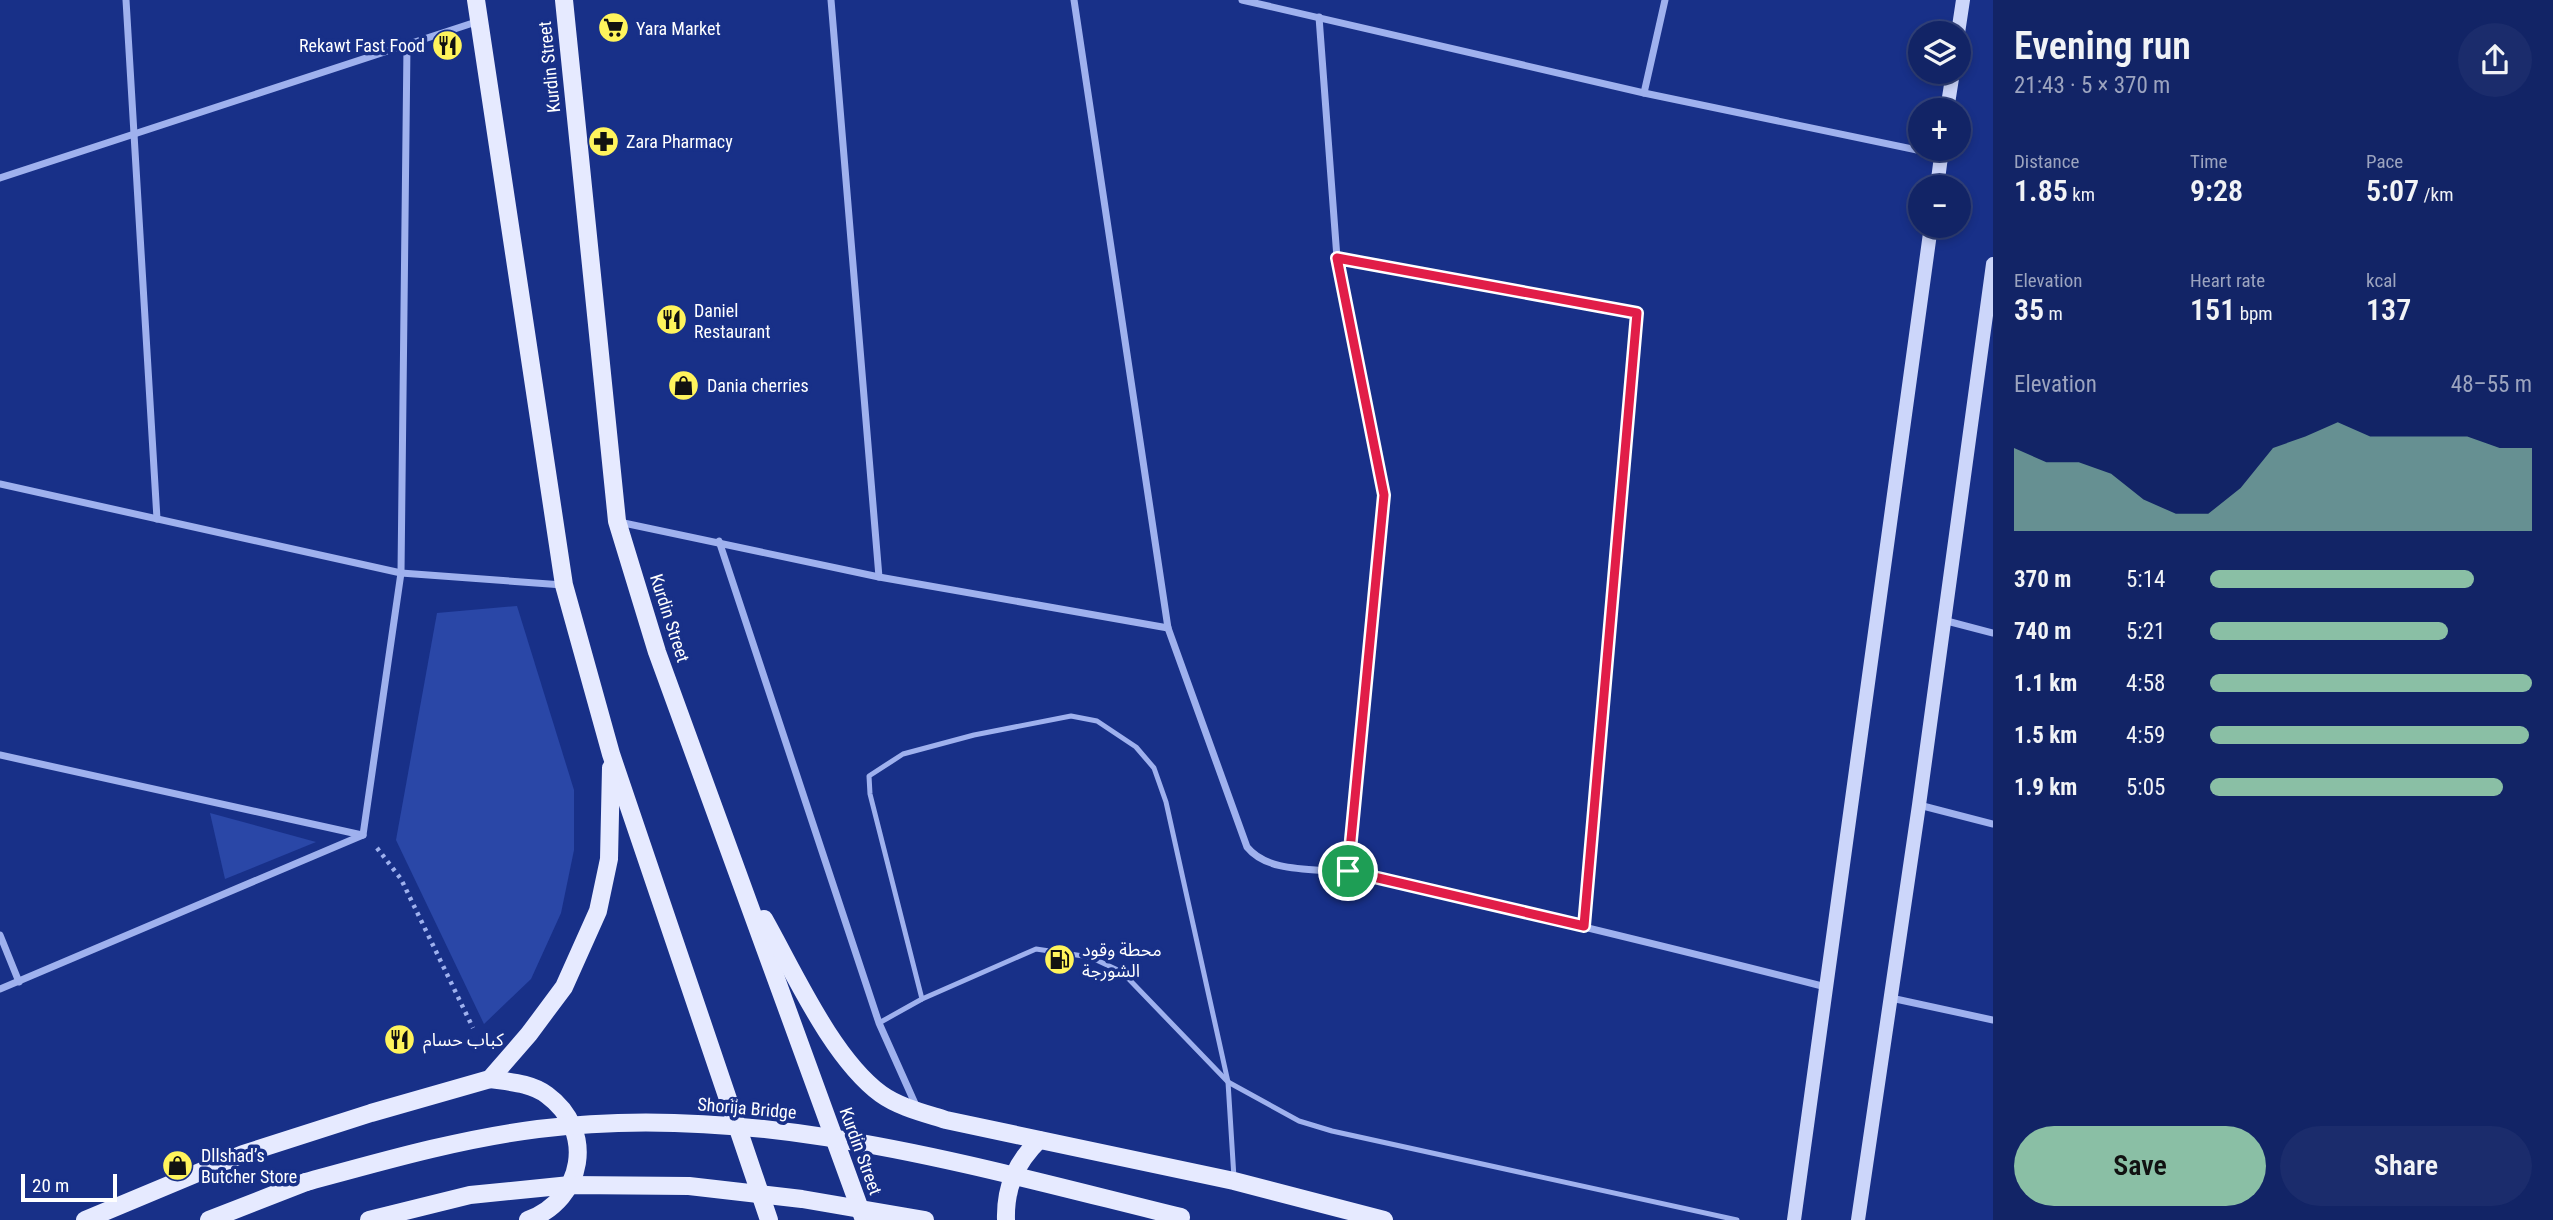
<!DOCTYPE html>
<html lang="en">
<head>
<meta charset="utf-8">
<style>
  :root { --surface:#122466; --page:#1b2c6c; --text:#f1f3f6; --muted:#9ca4bf; --line:#31417a; --accent:#8abfa5 }
  body { margin:0; font-family:"Roboto Condensed","Noto Sans Arabic",sans-serif; background:var(--page); color:var(--text); height:100vh; display:flex; flex-direction:column; font-size:26px; white-space:nowrap }
  * { box-sizing:border-box; margin:0 }
  p { font-size:23px; color:var(--muted) }
  .icon { flex:none; width:38px; height:38px; fill:none; stroke:currentColor; stroke-width:2; stroke-linecap:round; stroke-linejoin:round }
  .map { position:relative; flex:1; overflow:hidden }
  .side { display:flex; flex-direction:column; background:var(--surface); width:560px }
  .side>* { flex:none }
  .fabs { position:absolute; left:1908px; top:21px; display:grid; gap:14px }
  .fabs a { display:grid; place-items:center; width:63px; height:63px; border-radius:50%; background:var(--surface); box-shadow:0 4px 10px #0003,0 0 0 2px var(--line); font-size:35px }
  .scale { position:absolute; left:21px; bottom:18px; width:96px; box-sizing:border-box; padding-left:7px; border:4px solid #fff; border-top:0; font-size:19px; line-height:24px; white-space:nowrap; color:#fff; -webkit-text-stroke:5px #183088; paint-order:stroke }
  .pin { position:absolute; display:grid; place-items:center; width:60px; height:60px; color:#fff; margin:-30px; border:4px solid #fff; border-radius:50%; box-shadow:0 2px 7px #0007 }
  .round { display:grid; place-items:center; flex:none; width:74px; height:74px; border-radius:37px; background:var(--page) }
  .overview { display:flex; align-items:center; justify-content:space-between; height:119px; padding:0 21px }
  h1 { font-size:38px; font-weight:600; line-height:52px }
  .stats { display:grid; grid-template-columns:repeat(3,1fr); gap:10px; height:119px; padding:7px 21px }
  .stats div { display:grid; align-content:center }
  .stats b { font-size:30px; font-weight:600 }
  .stats small { font-size:19px; font-weight:400 }
  .stats p { font-size:19px }
  .chart { height:196px; padding:14px 21px }
  .chart p { display:flex; justify-content:space-between }
  .chart svg { width:100%; height:126px; margin-top:7px; fill:var(--accent); opacity:.7 }
  .button { display:flex; gap:14px; margin-top:auto; padding:14px 21px }
  .button a { flex:1; height:80px; border-radius:42px; background:var(--accent); color:#111; font-size:28px; font-weight:600; line-height:80px; text-align:center }
  .button a+a { background:var(--page); color:var(--text) }
  ul { padding:0 21px; list-style:none; font-size:23px }
  li { display:grid; grid-template-columns:112px 84px 1fr; align-items:center; height:52px }
  li i { height:18px; border-radius:9px; background:var(--accent) }
  main { display:flex; flex:1; min-height:0 }
  .map>svg:first-child { display:block }
  .green { fill:#2a47a7 }
  .lines { fill:none; stroke-linecap:round; stroke-linejoin:round }
  .path { stroke:#9fb1ee; stroke-width:4.5; stroke-dasharray:3.5 5; stroke-linecap:butt }
  .lane { stroke:#9fb1ee; stroke-width:5 }
  .street { stroke:#9fb1ee; stroke-width:7 }
  .secondary { stroke:#ccd6fa; stroke-width:14 }
  .primary { stroke:#e6eaff; stroke-width:18 }
  .primary-bridge { stroke:#e6eaff; stroke-width:18 }
  .route-casing { stroke:#fff; stroke-width:14 }
  .route { stroke:#e11d48; stroke-width:9 }
  .labels { text-anchor:middle; dominant-baseline:central; stroke-width:7; stroke-linejoin:round; paint-order:stroke }
  .poi-label { font-size:18px; fill:#fff; stroke:#183088; text-anchor:start }
  .street-label { font-size:18px; fill:#fff; stroke:#183088 }
</style>
</head>
<body>
<main>
<div class="map">
<svg width="1993" height="1220" viewBox="0 0 1993 1220">
  <rect width="100%" height="100%" fill="#183088"/>
  <g class="green">
    <path d="M517,606L574,790V850L561,913L531,979L484,1024L396,840L437,613Z"/>
    <path d="M210,813L316,842L225,879Z"/>
  </g>
  <g class="lines">
    <path class="path" d="M377,848L401,879L473,1028"/>
    <g class="lane">
      <path d="M922,999L870,794L869,776L903,754L974,735L1071,716L1097,721L1136,747L1154,768L1166,802L1228,1082L1234,1178"/>
      <path d="M879,1023L922,999L1036,949L1090,957L1122,972L1228,1082L1299,1121L1332,1131L1737,1220"/>
    </g>
    <g class="street">
      <path d="M126,0L157,519"/>
      <path d="M831,0L879,577"/>
      <path d="M1074,0L1168,628L1247,847C1271,877 1327,866 1362,875C1517,910 1672,948 1826,987"/>
      <path d="M1242,0L1644,93L1941,155"/>
      <path d="M1319,17L1337,258L1384,495L1348,871"/>
      <path d="M1644,93L1665,0"/>
      <path d="M0,178L479,21"/>
      <path d="M1337,258L1637,313L1584,926"/>
      <path d="M0,484L401,573L563,585"/>
      <path d="M619,522L879,577L1168,628"/>
      <path d="M719,541L879,1023L917,1108"/>
      <path d="M1943,620L1993,633"/>
      <path d="M0,755L362,835"/>
      <path d="M1919,805L1993,824"/>
      <path d="M363,835L401,573L407,45"/>
      <path d="M0,935L19,982"/>
      <path d="M0,989L363,835"/>
      <path d="M1891,998L1993,1020"/>
    </g>
    <g class="secondary">
      <path d="M1958,33L1963,0"/>
      <path d="M1947,110L1953,72"/>
      <path d="M1937,187L1942,149"/>
      <path d="M1794,1220L1931,226"/>
      <path d="M1858,1220L1919,805L1993,264"/>
    </g>
    <g class="primary">
      <path d="M476,0L564,585L611,754L769,1220"/>
      <path d="M564,0L617,521L657,652L864,1220"/>
      <path d="M764,919C794,972 832,1058 881,1094C899,1107 924,1113 946,1120L1234,1181L1384,1220"/>
      <path d="M490,1079C509,1082 531,1083 547,1095C596,1131 584,1199 528,1220"/>
      <path d="M85,1220L243,1154L371,1113L490,1079L529,1034L564,987L598,911L609,859L611,768"/>
      <path d="M209,1220L306,1182"/>
      <path d="M1006,1220C1005,1187 1016,1163 1039,1140"/>
    </g>
    <g class="primary-bridge">
      <path d="M306,1182C383,1161 459,1139 538,1129C756,1101 972,1166 1181,1217"/>
      <path d="M369,1220L470,1195L570,1185L689,1186L802,1199L925,1220"/>
    </g>
  </g>
  <g class="lines">
    <defs>
      <path id="route" d="M1337,258L1637,313L1584,926L1348,871L1384,495Z"/>
    </defs>
    <use href="#route" class="route-casing"/>
    <use href="#route" class="route"/>
  </g>
  <defs>
    <symbol id="supermarket-disc" viewBox="-11 -11 22 22"><circle r="9.5" fill="#fff45c" stroke="#183088"/><path d="M-6-5.5h2.5l.6 2H6L4.5 2H-2.5L-4.4-4H-6ZM-1.5 3.2a1.3 1.3 0 1 0 .1 0ZM3 3.2a1.3 1.3 0 1 0 .1 0Z" fill="#111"/></symbol>
    <symbol id="restaurant-disc" viewBox="-11 -11 22 22"><circle r="9.5" fill="#fff45c" stroke="#183088"/><path d="M-5-6h1v4h1v-4h1v4h1v-4h1v5L-1.5 .5V6h-2V.5L-5-1ZM5-6V6H3V1.5H1.5Q1.5-4 5-6Z" fill="#111"/></symbol>
    <symbol id="pharmacy-disc" viewBox="-11 -11 22 22"><circle r="9.5" fill="#fff45c" stroke="#183088"/><path d="M-2-6h4v4h4v4h-4v4h-4v-4h-4v-4h4Z" fill="#111"/></symbol>
    <symbol id="shop-disc" viewBox="-11 -11 22 22"><circle r="9.5" fill="#fff45c" stroke="#183088"/><path d="M-5-2.5h2.3a2.7 3.5 0 0 1 5.4 0H5L5.5 6h-11ZM-1.5-2.5h3a1.5 2.3 0 0 0-3 0Z" fill="#111"/></symbol>
    <symbol id="fuel-disc" viewBox="-11 -11 22 22"><circle r="9.5" fill="#fff45c" stroke="#183088"/><path d="M-5.5-6h7V0h2V4h1.3V-2.5L3-4.5l.8-.8L6-3V5H2.5V1h-1V6h-7ZM-4.2-4.7v3.2H.2V-4.7Z" fill="#111"/></symbol>
  </defs>
  <g fill-rule="evenodd">
    <use href="#supermarket-disc" x="596" y="10" width="35" height="35"/>
    <use href="#restaurant-disc" x="430" y="28" width="35" height="35"/>
    <use href="#pharmacy-disc" x="586" y="124" width="35" height="35"/>
    <use href="#restaurant-disc" x="654" y="302" width="35" height="35"/>
    <use href="#shop-disc" x="666" y="368" width="35" height="35"/>
    <use href="#fuel-disc" x="1042" y="942" width="35" height="35"/>
    <use href="#restaurant-disc" x="382" y="1022" width="35" height="35"/>
    <use href="#shop-disc" x="160" y="1148" width="35" height="35"/>
  </g>
  <g class="labels">
    <g class="poi-label">
      <text x="636" y="28">Yara Market</text>
      <text x="425" y="45" text-anchor="end">Rekawt Fast Food</text>
      <text x="626" y="141">Zara Pharmacy</text>
      <text x="694" y="310">Daniel<tspan x="694" dy="21">Restaurant</tspan></text>
      <text x="707" y="385">Dania cherries</text>
      <text x="1082" y="949">محطة وقود<tspan x="1082" dy="21">الشورجة</tspan></text>
      <text x="423" y="1039">كباب حسام</text>
      <text x="201" y="1155">Dllshad’s<tspan x="201" dy="21">Butcher Store</tspan></text>
    </g>
    <g class="street-label">
      <text transform="translate(549 67) rotate(-96)">Kurdin Street</text>
      <text transform="translate(670 618) rotate(72)">Kurdin Street</text>
      <text transform="translate(747 1108) rotate(5)">Shorija Bridge</text>
      <text transform="translate(861 1151) rotate(70)">Kurdin Street</text>
    </g>
  </g>
</svg>
<div class="fabs">
<a><svg class="icon" aria-label="layers" viewBox="0 0 24 24"><path d="M12 4l9 5-9 5-9-5zM3 14l9 5 9-5"/></svg></a>
<a>+</a>
<a>−</a>
</div>
<div class="scale">20 m</div>
<div class="pin" style="left:1348px;top:871px;background:#1e9e55"><svg class="icon" aria-label="arrive" viewBox="0 0 24 24"><path d="M6 21V4h12l-3 4 3 4H6"/></svg></div>
</div>
<section class="side">
<div class="overview"><div><h1>Evening run</h1><p>21:43 · 5 × 370 m</p></div><a class="round"><svg class="icon" aria-label="share" viewBox="0 0 24 24"><path d="M12 15V3M7 8l5-5 5 5M5 13v7h14v-7"/></svg></a></div>
<div class="stats">
<div><p>Distance</p><b>1.85<small> km</small></b></div>
<div><p>Time</p><b>9:28</b></div>
<div><p>Pace</p><b>5:07<small> /km</small></b></div>
</div>
<div class="stats">
<div><p>Elevation</p><b>35<small> m</small></b></div>
<div><p>Heart rate</p><b>151<small> bpm</small></b></div>
<div><p>kcal</p><b>137</b></div>
</div>
<div class="chart"><p><span>Elevation</span>48–55 m</p>
<svg viewBox="0 0 160 44" preserveAspectRatio="none"><path d="M0 44V15L10 20L20 20L30 24L40 33L50 38L60 38L70 29L80 15L90 11L100 6L110 11L120 11L130 11L140 11L150 15L160 15V44z"/></svg>
</div>
<ul>
<li><b>370 m</b>5:14<i style="width:82%"></i></li>
<li><b>740 m</b>5:21<i style="width:74%"></i></li>
<li><b>1.1 km</b>4:58<i style="width:100%"></i></li>
<li><b>1.5 km</b>4:59<i style="width:99%"></i></li>
<li><b>1.9 km</b>5:05<i style="width:91%"></i></li>
</ul>
<div class="button"><a>Save</a><a>Share</a></div>
</section>
</main>
</body>
</html>
